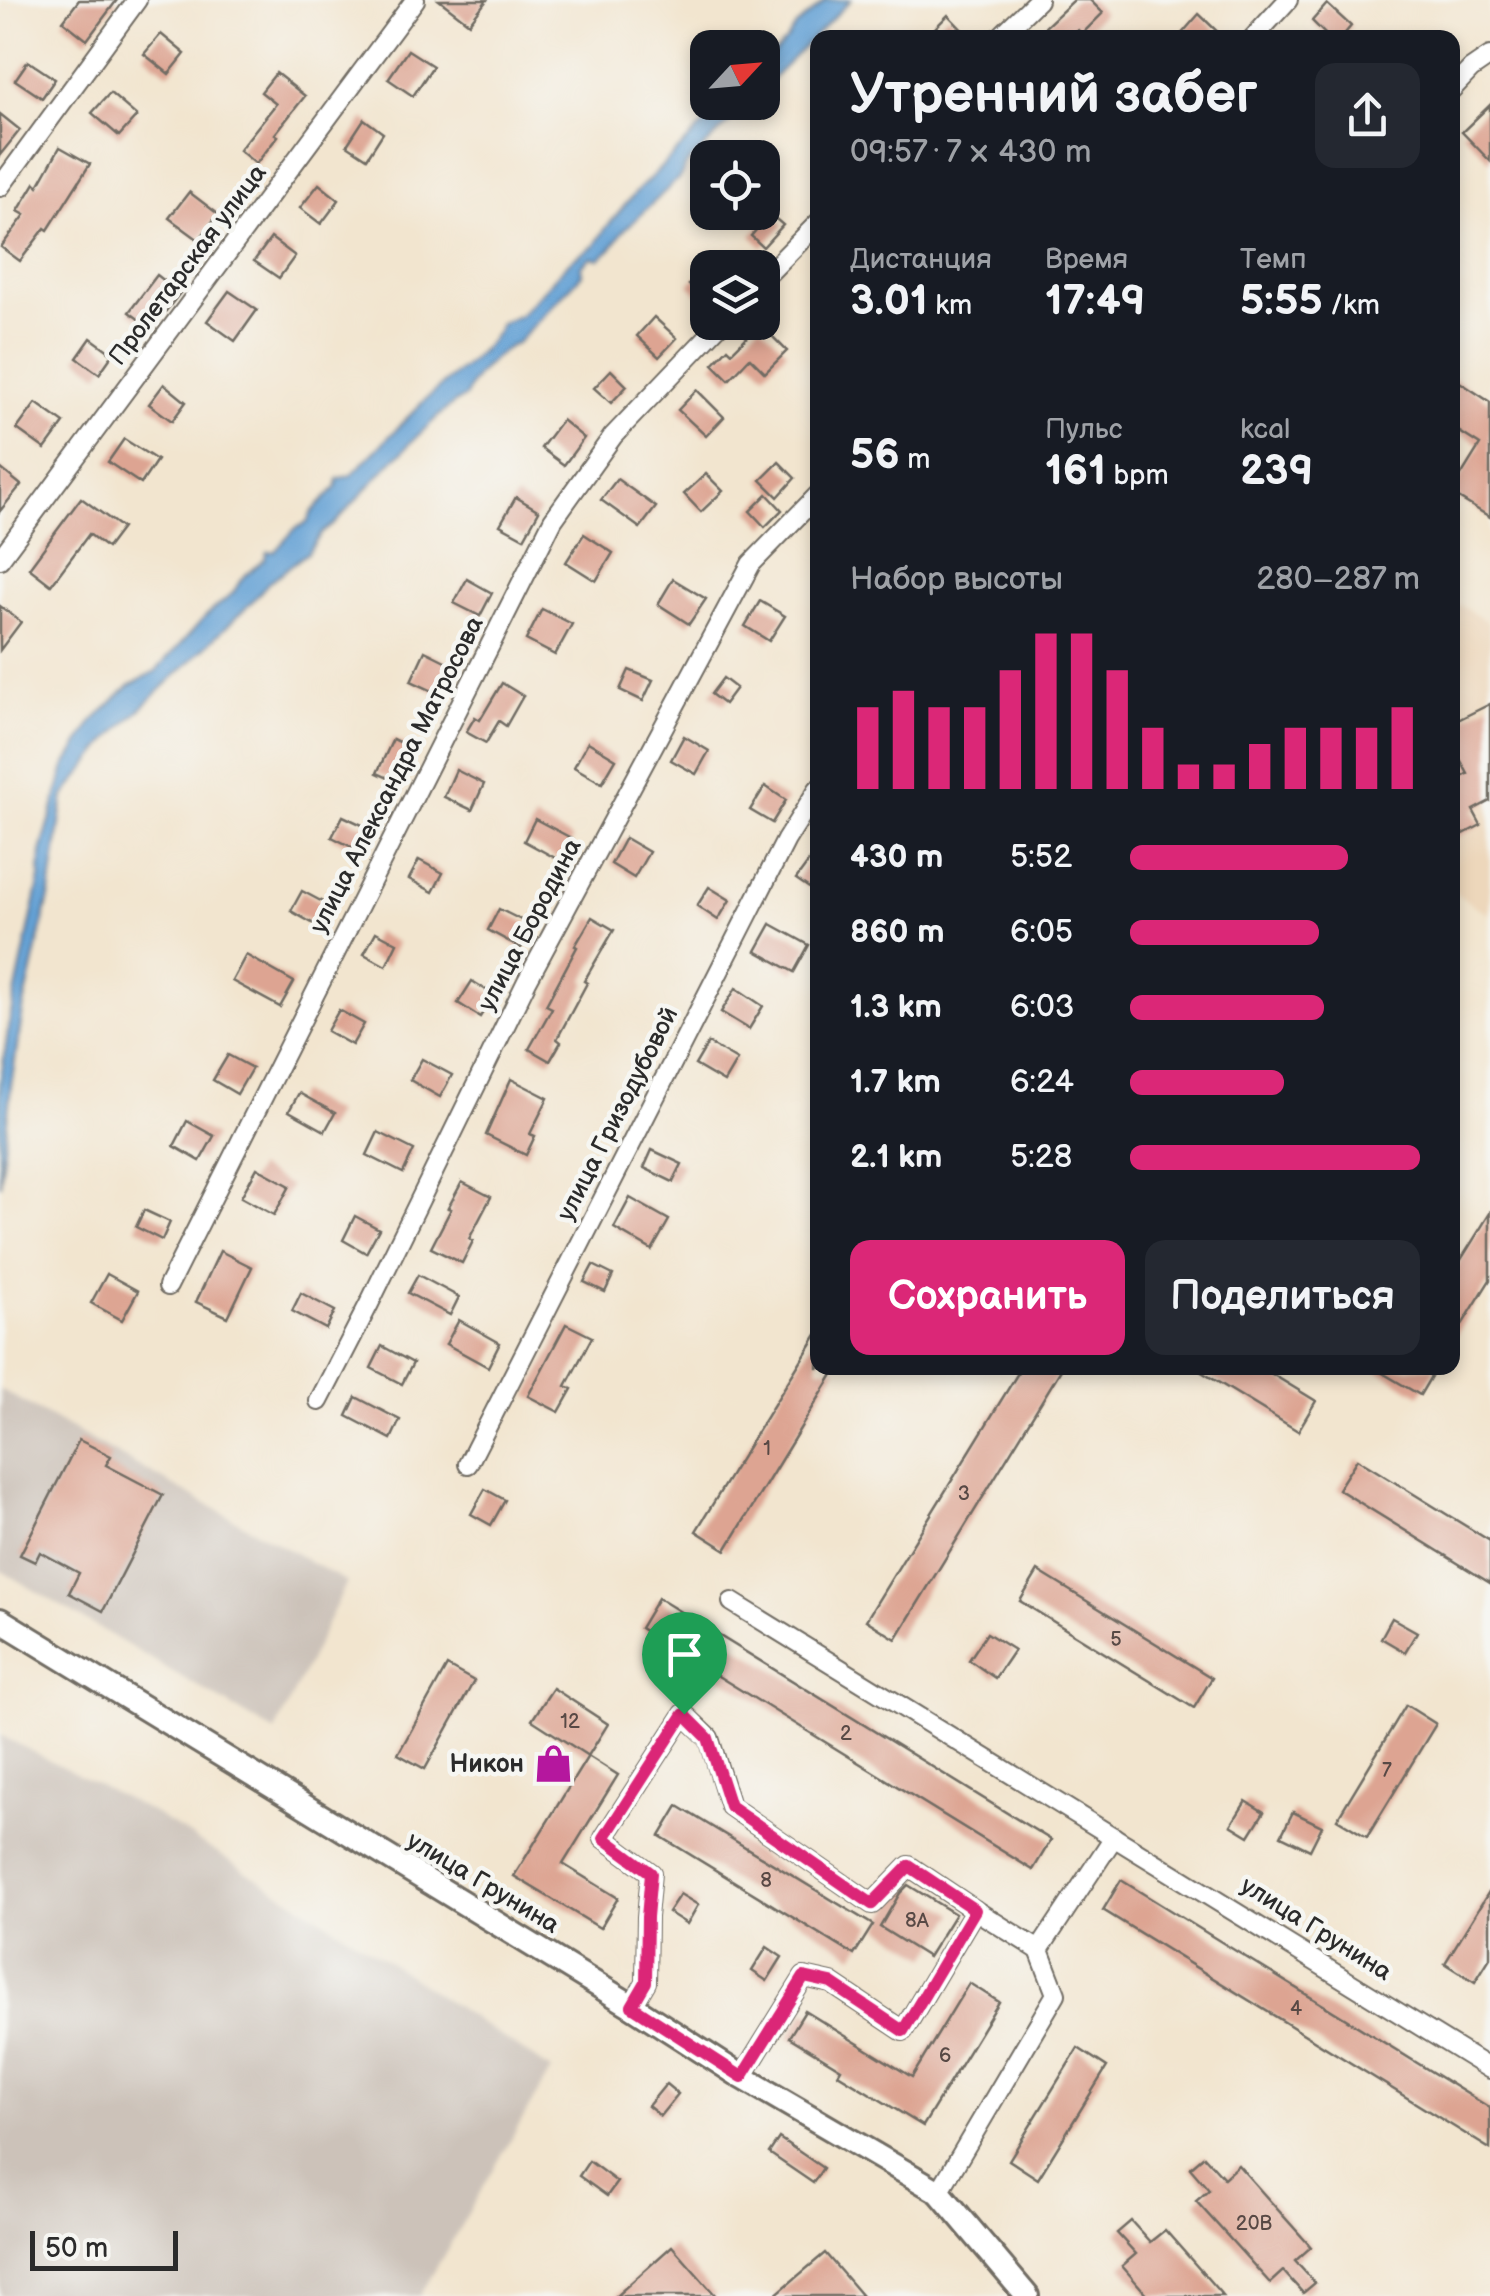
<!DOCTYPE html>
<html lang="ru">
<head>
<meta charset="utf-8">
<style>
  :root { --surface:#171b24; --page:#242831; --text:#f1f3f6; --muted:#9ea1a6; --accent:#db2777 }
  body { margin:0; font-family:"Balsamiq Sans",sans-serif; background:var(--page); color:var(--text); height:100vh; display:flex; flex-direction:column; font-size:38px; white-space:nowrap }
  * { box-sizing:border-box; margin:0 }
  p { font-size:32px; color:var(--muted) }
  .icon { flex:none; width:55px; height:55px; fill:none; stroke:currentColor; stroke-width:2; stroke-linecap:round; stroke-linejoin:round }
  .map { position:relative; flex:1; overflow:hidden }
  .drawer { position:absolute; left:810px; top:30px; width:650px; height:1345px; display:flex; flex-direction:column; background:var(--surface); border-radius:20px; box-shadow:0 5px 15px #0003 }
  .drawer>* { flex:none }
  .needle { width:65px; rotate:64deg }
  .fabs { position:absolute; left:690px; top:30px; display:grid; gap:20px }
  .fabs a { display:grid; place-items:center; width:90px; height:90px; border-radius:20px; background:var(--surface); box-shadow:0 5px 15px #0003; font-size:50px }
  .scale { position:absolute; left:30px; bottom:25px; width:148px; box-sizing:border-box; padding-left:10px; border:5px solid #2b2b2b; border-top:0; font-size:28px; line-height:35px; white-space:nowrap; color:#2b2b2b; -webkit-text-stroke:8px #f6f6f2; paint-order:stroke }
  .pin { position:absolute; display:grid; place-items:center; width:85px; height:85px; color:#fff; margin:-102px -42px; border-radius:50% 50% 50% 0; rotate:-45deg; box-shadow:0 0 10px #0007 }
  .pin .icon { rotate:45deg }
  .round { display:grid; place-items:center; flex:none; width:105px; height:105px; border-radius:20px; background:var(--page) }
  .headline { display:flex; align-items:center; justify-content:space-between; height:170px; padding:0 40px }
  h1 { font-size:55px; font-weight:600; line-height:75px }
  .stats { display:grid; grid-template-columns:repeat(3,1fr); gap:15px; height:170px; padding:10px 40px }
  .stats div { display:grid; align-content:center }
  .stats b { font-size:42px; font-weight:600 }
  .stats small { font-size:28px; font-weight:400 }
  .stats p { font-size:28px }
  .chart { height:280px; padding:20px 40px }
  .chart p { display:flex; justify-content:space-between }
  .chart svg { width:100%; height:180px; margin-top:10px; stroke:var(--accent); stroke-width:6 }
  .button { display:flex; gap:20px; margin-top:auto; padding:20px 40px }
  .button a { flex:1; height:115px; border-radius:20px; background:var(--accent); color:#fff; font-size:40px; font-weight:600; line-height:115px; text-align:center }
  .button a+a { background:var(--page); color:var(--text) }
  ul { padding:0 40px; list-style:none; font-size:32px }
  li { display:grid; grid-template-columns:160px 120px 1fr; align-items:center; height:75px }
  li i { height:25px; border-radius:12px; background:var(--accent) }
  .map>svg:first-child { display:block }
  .built { fill:#edd7bb }
  .industrial { fill:#ccc2b9 }
  .water { fill:#63a0d4; stroke:#476680; stroke-width:2.5 }
  .building { fill:#dda492 }
  .lines { fill:none; stroke-linecap:round; stroke-linejoin:round }
  .minor-casing { stroke:#716c64; stroke-width:22 }
  .tertiary-casing { stroke:#716c64; stroke-width:28 }
  .minor { stroke:#fff; stroke-width:18 }
  .tertiary { stroke:#fff; stroke-width:22 }
  .route-casing { stroke:#fff; stroke-width:20 }
  .route { stroke:#db2777; stroke-width:12 }
  .labels { text-anchor:middle; dominant-baseline:central; stroke-width:9; stroke-linejoin:round; paint-order:stroke }
  .number-label { font-size:20px; fill:#584945 }
  .street-label { font-size:25px; fill:#2b2b2b; stroke:#f6f6f2 }
  .poi-label { font-size:25px; font-weight:bold; fill:#2b2b2b; stroke:#f6f6f2; text-anchor:end }
</style>
</head>
<body>
<div class="map">
<svg width="1490" height="2296" viewBox="0 0 1490 2296">
  <rect width="100%" height="100%" fill="#f6f6f2"/>
  <filter id="ink" filterUnits="userSpaceOnUse"><feTurbulence type="fractalNoise" baseFrequency=".01" numOctaves="2"/><feDisplacementMap in="SourceGraphic" scale="20" xChannelSelector="R" yChannelSelector="G"/><feConvolveMatrix kernelMatrix="1 2 1 2 8 2 1 2 1" color-interpolation-filters="sRGB"/></filter>
  <filter id="wash" filterUnits="userSpaceOnUse"><feTurbulence type="fractalNoise" baseFrequency=".0048" numOctaves="4" result="noise"/><feDisplacementMap in="SourceGraphic" scale="40" xChannelSelector="R" yChannelSelector="G"/><feGaussianBlur stdDeviation="2.25" result="paint"/><feColorMatrix in="noise" values="0 0 0 0 0 0 0 0 0 0 0 0 0 0 0 0 0 1.4 0 .05"/><feComposite in="paint" operator="in"/></filter>
  <g filter="url(#wash)">
    <rect width="100%" height="100%" fill="#f2e5cf"/>
    <path class="built" d="M1460,605L1490,624V915L1453,892L1452,609Z"/>
    <g class="industrial">
      <path d="M0,1389L347,1582L275,1732L0,1570Z"/>
      <path d="M0,1735L155,1814L362,1944L551,2070L420,2296H0Z"/>
    </g>
    <g class="water">
      <path d="M826,0H851L763,88V65L787,40L796,26Z"/>
      <path d="M726,103H749L687,164L680,177L624,230L611,249L599,259L591,257L581,266L582,274L518,342C498,352 472,375 466,396C445,407 431,424 413,440C406,446 405,452 396,457L335,523L322,533L307,553L269,582L249,605L108,740L64,796L50,893L23,1010L11,1085L0,1185V1084L10,1018L40,878L41,852L65,767L93,721L129,686L156,671L206,616L233,593L242,578L265,559L267,552L275,551L296,528L307,523L312,512L336,488L338,479L351,475C376,451 399,426 423,402C442,383 493,348 500,324L519,316L571,260L595,245L605,229L636,192Z"/>
    </g>
    <g id="blocks">
      <g class="building">
        <path d="M79,0H117L87,40L63,21Z"/>
        <path d="M439,0H487L469,23Z"/>
        <path d="M1074,0H1090L1103,13L1082,34L1078,30L1070,38H1053L1044,28Z"/>
        <path d="M1327,4L1351,26L1341,38H1329L1312,21Z"/>
        <path d="M1199,14L1224,38H1178Z"/>
        <path d="M948,15L970,38H925Z"/>
        <path d="M161,34L185,54L169,74L144,54Z"/>
        <path d="M408,50L433,66L413,96L388,79Z"/>
        <path d="M28,61L55,79L42,98L15,80Z"/>
        <path d="M276,73L305,96L275,134L278,136L256,164L239,150L276,104L261,92Z"/>
        <path d="M110,93L137,116L119,136L92,113Z"/>
        <path d="M1490,105V161L1462,132Z"/>
        <path d="M0,114L20,130L0,155Z"/>
        <path d="M364,119L383,133L367,158L347,145Z"/>
        <path d="M60,147L90,164L48,230L45,228L20,261L1,247L25,215L18,211L35,183L38,186Z"/>
        <path d="M319,184L339,200L321,224L300,208Z"/>
        <path d="M189,192L218,214L199,240L169,218Z"/>
        <path d="M770,214L783,225L763,247L751,236Z"/>
        <path d="M271,238L295,256L279,278L254,261Z"/>
        <path d="M708,265V303L689,285Z"/>
        <path d="M157,275L180,293L152,329L129,312Z"/>
        <path d="M229,291L257,310L235,341L207,321Z"/>
        <path d="M654,317L677,338L659,357L637,336Z"/>
        <path d="M760,324L787,351L765,373L750,358L729,380L713,364L728,348L732,352Z"/>
        <path d="M91,338L113,354L99,374L77,358Z"/>
        <path d="M611,370L627,386L611,403L594,388Z"/>
        <path d="M1452,377L1490,402V517L1452,494V490L1480,445L1452,427Z"/>
        <path d="M164,384L186,402L172,421L149,404Z"/>
        <path d="M697,390L724,417L706,436L678,410Z"/>
        <path d="M36,403L64,423L45,449L17,429Z"/>
        <path d="M562,420L584,438L564,465L541,448Z"/>
        <path d="M124,439L157,460L141,484L108,462Z"/>
        <path d="M779,462L795,478L778,497L761,480Z"/>
        <path d="M0,468L21,485L0,511Z"/>
        <path d="M706,474L723,491L701,512L684,494Z"/>
        <path d="M617,479L656,507L640,528L601,500Z"/>
        <path d="M767,494L782,510L765,527L750,511Z"/>
        <path d="M516,497L539,511L524,538L500,525Z"/>
        <path d="M81,498L122,528L107,548L89,534L51,585L29,568Z"/>
        <path d="M584,534L613,553L596,581L566,562Z"/>
        <path d="M467,579L492,593L480,616L454,603Z"/>
        <path d="M673,579L706,599L689,624L658,604Z"/>
        <path d="M760,601L785,616L769,641L745,626Z"/>
        <path d="M0,606L21,622L0,650Z"/>
        <path d="M542,609L572,624L555,655L526,640Z"/>
        <path d="M425,651L453,665L439,694L411,681Z"/>
        <path d="M629,670L653,680L643,701L620,690Z"/>
        <path d="M723,678L736,688L724,704L711,694Z"/>
        <path d="M502,683L523,696L506,726L499,721L486,743L466,732L475,717L480,720Z"/>
        <path d="M1490,704V801L1473,810L1481,825L1452,840V782L1468,774L1452,744V723Z"/>
        <path d="M684,736L709,751L696,774L671,760Z"/>
        <path d="M393,739L413,749L397,782L377,773Z"/>
        <path d="M588,742L616,759L602,783L574,767Z"/>
        <path d="M456,770L484,784L472,810L444,797Z"/>
        <path d="M765,786L786,800L772,823L750,810Z"/>
        <path d="M343,816L371,829L360,851L332,837Z"/>
        <path d="M535,819L573,839L561,861L524,841Z"/>
        <path d="M625,838L649,852L634,878L611,864Z"/>
        <path d="M818,849V894L796,879Z"/>
        <path d="M419,860L443,873L433,892L409,879Z"/>
        <path d="M709,887L730,900L718,920L697,906Z"/>
        <path d="M302,891L332,907L321,928L291,911Z"/>
        <path d="M499,909L533,926L521,948L488,930Z"/>
        <path d="M592,917L614,930L584,981L587,983L557,1039L561,1042L550,1061L529,1049L552,1008L546,1005L577,947L575,946Z"/>
        <path d="M771,924L809,945L794,972L756,951Z"/>
        <path d="M376,932L397,943L386,966L364,954Z"/>
        <path d="M246,955L294,982L280,1007L232,981Z"/>
        <path d="M472,981L494,995L480,1017L458,1003Z"/>
        <path d="M736,988L763,1006L749,1029L721,1012Z"/>
        <path d="M339,1010L364,1024L352,1045L327,1031Z"/>
        <path d="M708,1043L737,1060L724,1082L695,1065Z"/>
        <path d="M228,1055L252,1068L237,1094L213,1080Z"/>
        <path d="M422,1059L452,1075L440,1097L410,1080Z"/>
        <path d="M511,1079L548,1098L530,1134L535,1136L526,1155L486,1135Z"/>
        <path d="M299,1093L335,1113L325,1131L289,1111Z"/>
        <path d="M187,1121L214,1136L200,1161L174,1146Z"/>
        <path d="M378,1132L414,1150L403,1173L367,1155Z"/>
        <path d="M652,1150L682,1164L673,1182L644,1168Z"/>
        <path d="M257,1168L290,1186L274,1215L241,1197Z"/>
        <path d="M462,1182L491,1197L469,1239L473,1241L462,1263L431,1248L451,1209L448,1208Z"/>
        <path d="M630,1198L669,1220L652,1250L614,1228Z"/>
        <path d="M144,1210L170,1222L162,1240L136,1227Z"/>
        <path d="M1490,1213V1280L1452,1341V1274Z"/>
        <path d="M355,1216L379,1229L366,1253L343,1240Z"/>
        <path d="M220,1251L252,1267L228,1317L196,1302Z"/>
        <path d="M593,1265L613,1275L605,1292L584,1282Z"/>
        <path d="M107,1274L138,1291L122,1320L91,1303Z"/>
        <path d="M418,1275L459,1297L450,1315L408,1293Z"/>
        <path d="M301,1293L335,1311L326,1329L292,1311Z"/>
        <path d="M459,1320L500,1343L488,1367L446,1344Z"/>
        <path d="M566,1324L592,1337L566,1386L572,1389L559,1412L528,1396Z"/>
        <path d="M818,1333V1368H837L726,1550L696,1531Z"/>
        <path d="M382,1346L413,1363L402,1384L371,1368Z"/>
        <path d="M1021,1368H1062L896,1639L866,1620Z"/>
        <path d="M1195,1368H1262L1316,1401L1298,1431Z"/>
        <path d="M1374,1368H1436L1420,1395Z"/>
        <path d="M356,1397L400,1420L391,1439L347,1416Z"/>
        <path d="M79,1440L111,1456L106,1465L163,1495L103,1611L69,1593L79,1573L40,1552L35,1562L20,1555Z"/>
        <path d="M1357,1459L1490,1541V1583L1338,1489Z"/>
        <path d="M485,1489L505,1500L491,1525L471,1514Z"/>
        <path d="M1038,1571L1212,1678L1194,1708L1020,1601Z"/>
        <path d="M658,1598L1051,1840L1033,1870L640,1628Z"/>
        <path d="M1392,1618L1417,1632L1405,1652L1381,1638Z"/>
        <path d="M987,1633L1014,1650L995,1678L969,1660Z"/>
        <path d="M447,1666L474,1681L425,1769L398,1754Z"/>
        <path d="M553,1688L608,1724L588,1756L532,1720Z"/>
        <path d="M1406,1705L1436,1724L1367,1837L1337,1819Z"/>
        <path d="M588,1756L618,1775L563,1864L618,1898L600,1928L514,1876Z"/>
        <path d="M1246,1801L1264,1812L1249,1836L1231,1825Z"/>
        <path d="M678,1806L873,1925L854,1955L660,1836Z"/>
        <path d="M1293,1812L1322,1826L1310,1850L1281,1836Z"/>
        <path d="M1121,1880L1490,2108V2149L1103,1910Z"/>
        <path d="M908,1885L955,1914L928,1957L880,1927L900,1893Z"/>
        <path d="M1490,1890V1958L1475,1982L1445,1963Z"/>
        <path d="M680,1894L698,1905L687,1924L668,1912Z"/>
        <path d="M767,1947L782,1957L767,1981L752,1971Z"/>
        <path d="M969,1983L999,2002L923,2126L838,2074L841,2069L789,2037L805,2011L912,2077Z"/>
        <path d="M1078,2048L1107,2067L1038,2179L1009,2160Z"/>
        <path d="M666,2084L678,2094L660,2116L648,2106Z"/>
        <path d="M779,2138L823,2168L813,2183L769,2153Z"/>
        <path d="M1204,2156L1224,2178L1238,2165L1311,2247L1295,2261L1315,2283L1303,2293L1283,2271L1270,2283L1196,2201L1209,2190L1190,2168Z"/>
        <path d="M589,2161L617,2182L607,2196L579,2176Z"/>
        <path d="M1131,2221L1150,2242L1165,2230L1223,2296H1148L1122,2266L1136,2254L1117,2233Z"/>
        <path d="M672,2246L716,2296H616Z"/>
        <path d="M825,2253L862,2296H774Z"/>
      </g>
    </g>
  </g>
  <g filter="url(#ink)">
    <use href="#blocks" fill-opacity="0" stroke="#716c64" stroke-width="2.5"/>
    <g class="lines">
      <defs>
        <g id="minor">
          <path d="M999,38L1038,0"/>
          <path d="M1253,38L1288,0"/>
          <path d="M1452,89L1471,69L1490,56"/>
          <path d="M0,187L137,0"/>
          <path d="M762,280L818,223"/>
          <path d="M0,559L415,0"/>
          <path d="M168,1286L553,520L613,436L722,322"/>
          <path d="M319,1401L369,1304L527,981L751,564L818,495"/>
          <path d="M468,1464L786,840L818,789"/>
          <path d="M732,1602L1490,2069"/>
          <path d="M632,2006L646,1982L647,1917L651,1873L604,1838L684,1714L709,1738L730,1806L872,1904L909,1866L975,1910"/>
          <path d="M742,2077L804,1977L831,1983L903,2031L975,1910L1039,1950"/>
          <path d="M939,2192L1056,1994L1039,1950L1114,1837"/>
        </g>
        <path id="tertiary" d="M0,1620L632,2006L742,2077L939,2192L1027,2296"/>
      </defs>
      <use href="#minor" class="minor-casing"/>
      <use href="#tertiary" class="tertiary-casing"/>
      <use href="#minor" class="minor"/>
      <use href="#tertiary" class="tertiary"/>
    </g>
  </g>
  <g class="lines" filter="url(#ink)">
    <defs>
      <path id="route" d="M684,1714L708,1738L730,1806L872,1904L909,1866L975,1910L903,2031L831,1983L804,1977L742,2077L632,2006L646,1982L647,1917L651,1873L604,1838Z"/>
    </defs>
    <use href="#route" class="route-casing"/>
    <use href="#route" class="route"/>
  </g>
  <defs>
    <symbol id="shop-bare" viewBox="-9 -9 18 18"><path d="M-5-2.5h2.3a2.7 3.5 0 0 1 5.4 0H5L5.5 6h-11ZM-1.5-2.5h3a1.5 2.3 0 0 0-3 0Z" fill="#b5179e" stroke="#f6f6f2" stroke-width="2.5" paint-order="stroke"/></symbol>
  </defs>
  <g fill-rule="evenodd">
    <use href="#shop-bare" x="526" y="1736" width="55" height="55"/>
  </g>
  <g class="labels">
    <g class="number-label">
      <text x="767" y="1449">1</text>
      <text x="964" y="1494">3</text>
      <text x="1116" y="1640">5</text>
      <text x="570" y="1722">12</text>
      <text x="846" y="1734">2</text>
      <text x="1387" y="1771">7</text>
      <text x="766" y="1881">8</text>
      <text x="917" y="1921">8А</text>
      <text x="1296" y="2009">4</text>
      <text x="945" y="2056">6</text>
      <text x="1254" y="2224">20В</text>
    </g>
    <g class="street-label">
      <text transform="translate(188 265) rotate(-53)">Пролетарская улица</text>
      <text transform="translate(397 775) rotate(-63)">улица Александра Матросова</text>
      <text transform="translate(530 925) rotate(-62)">улица Бородина</text>
      <text transform="translate(618 1114) rotate(-63)">улица Гризодубовой</text>
      <text transform="translate(483 1883) rotate(31)">улица Грунина</text>
      <text transform="translate(1316 1929) rotate(32)">улица Грунина</text>
    </g>
    <g class="poi-label">
      <text x="524" y="1764">Никон</text>
    </g>
  </g>
</svg>
<div class="fabs">
<a><svg class="needle" viewBox="-14 -14 28 28"><path d="M0-13l5 13h-10z" fill="#e53935"/><path d="M0 13l5-13h-10z" fill="#9ea1a6"/></svg></a>
<a><svg class="icon" aria-label="locate" viewBox="0 0 24 24"><circle cx="12" cy="12" r="6"/><path d="M12 2v4M12 18v4M2 12h4M18 12h4"/></svg></a>
<a><svg class="icon" aria-label="layers" viewBox="0 0 24 24"><path d="M12 4l9 5-9 5-9-5zM3 14l9 5 9-5"/></svg></a>
</div>
<div class="scale">50 m</div>
<div class="pin" style="left:684px;top:1714px;background:#1e9e55"><svg class="icon" aria-label="arrive" viewBox="0 0 24 24"><path d="M6 21V4h12l-3 4 3 4H6"/></svg></div>
<section class="drawer">
<div class="headline"><div><h1>Утренний забег</h1><p>09:57 · 7 × 430 m</p></div><a class="round"><svg class="icon" aria-label="share" viewBox="0 0 24 24"><path d="M12 15V3M7 8l5-5 5 5M5 13v7h14v-7"/></svg></a></div>
<div class="stats">
<div><p>Дистанция</p><b>3.01<small> km</small></b></div>
<div><p>Время</p><b>17:49</b></div>
<div><p>Темп</p><b>5:55<small> /km</small></b></div>
</div>
<div class="stats">
<div><b>56<small> m</small></b></div>
<div><p>Пульс</p><b>161<small> bpm</small></b></div>
<div><p>kcal</p><b>239</b></div>
</div>
<div class="chart"><p><span>Набор высоты</span>280–287 m</p>
<svg viewBox="0 0 160 44" preserveAspectRatio="none"><path d="M5 44V24M15 44V20M25 44V24M35 44V24M45 44V15M55 44V6M65 44V6M75 44V15M85 44V29M95 44V38M105 44V38M115 44V33M125 44V29M135 44V29M145 44V29M155 44V24"/></svg>
</div>
<ul>
<li><b>430 m</b>5:52<i style="width:75%"></i></li>
<li><b>860 m</b>6:05<i style="width:65%"></i></li>
<li><b>1.3 km</b>6:03<i style="width:67%"></i></li>
<li><b>1.7 km</b>6:24<i style="width:53%"></i></li>
<li><b>2.1 km</b>5:28<i style="width:100%"></i></li>
</ul>
<div class="button"><a>Сохранить</a><a>Поделиться</a></div>
</section>
</div>
</body>
</html>
